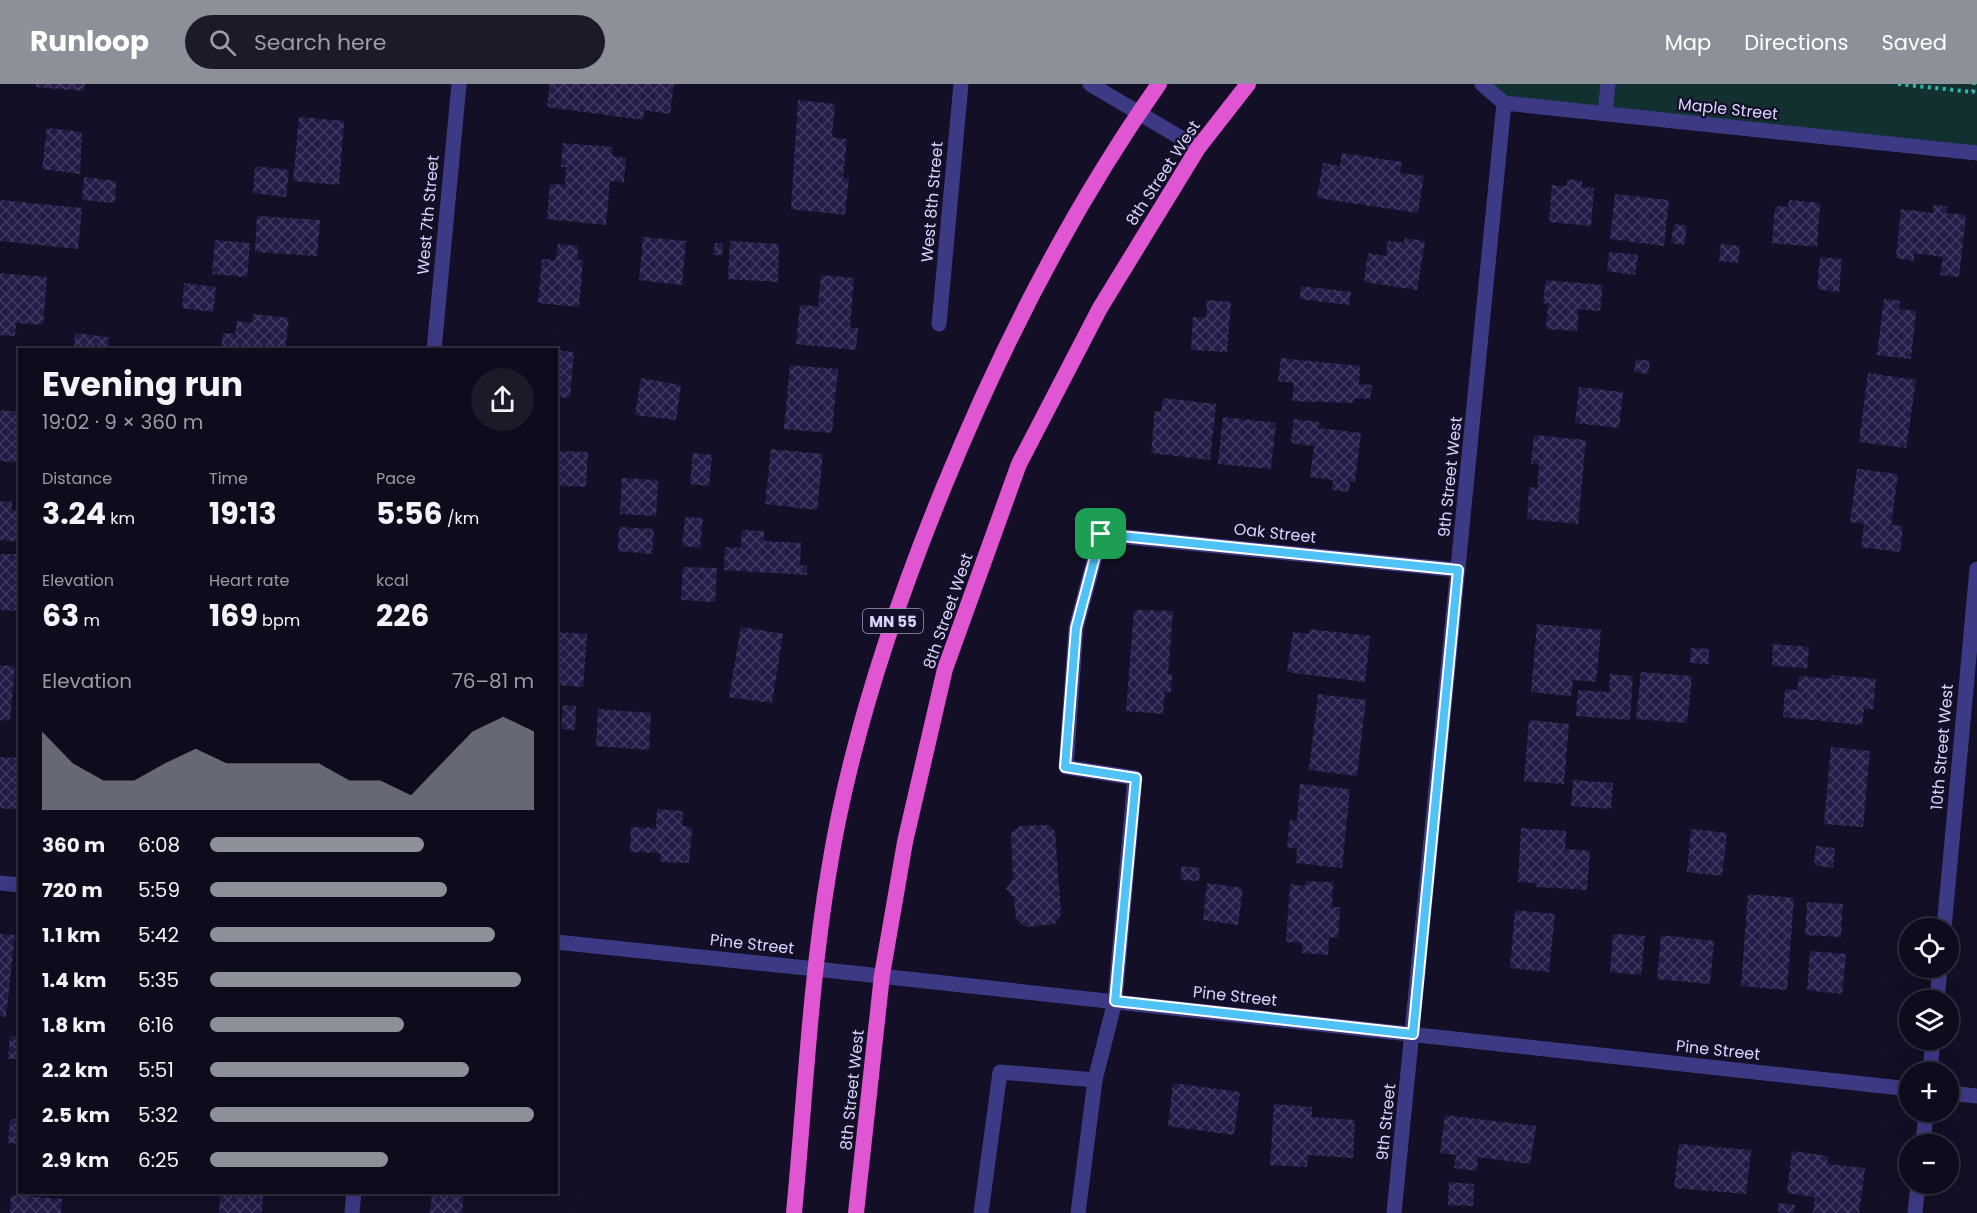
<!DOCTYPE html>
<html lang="en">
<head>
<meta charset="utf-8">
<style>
  :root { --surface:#0e0b1c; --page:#1c1929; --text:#f1f3f6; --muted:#9b9ba3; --line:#2e2b3b; --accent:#8c9099 }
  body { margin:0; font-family:Poppins,sans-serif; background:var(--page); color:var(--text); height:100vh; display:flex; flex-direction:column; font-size:22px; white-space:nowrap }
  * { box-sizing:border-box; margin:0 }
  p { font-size:20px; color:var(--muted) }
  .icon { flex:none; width:33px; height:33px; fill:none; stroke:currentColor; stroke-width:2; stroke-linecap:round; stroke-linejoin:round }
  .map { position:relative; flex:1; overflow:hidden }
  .side { position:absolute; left:18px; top:264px; width:540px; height:846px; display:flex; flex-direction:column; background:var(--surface); border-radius:0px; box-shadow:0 6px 24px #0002,0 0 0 2px var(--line) }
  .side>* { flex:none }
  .controls { position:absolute; left:1899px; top:834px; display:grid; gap:12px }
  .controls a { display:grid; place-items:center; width:60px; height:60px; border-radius:50%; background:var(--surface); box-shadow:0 6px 24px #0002,0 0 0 2px var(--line); font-size:30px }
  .pin { position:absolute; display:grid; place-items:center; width:51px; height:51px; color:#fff; margin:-26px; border-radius:12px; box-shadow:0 3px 9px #0006 }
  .round { display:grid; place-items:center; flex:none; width:63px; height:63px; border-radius:32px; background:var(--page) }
  .summary { display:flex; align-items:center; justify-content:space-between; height:102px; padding:0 24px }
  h1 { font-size:33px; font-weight:700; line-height:45px }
  .stats { display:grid; grid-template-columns:repeat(3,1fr); gap:9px; height:102px; padding:6px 24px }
  .stats div { display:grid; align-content:center }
  .stats b { font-size:30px; font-weight:700 }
  .stats small { font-size:16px; font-weight:400 }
  .stats p { font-size:16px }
  .chart { height:168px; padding:12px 24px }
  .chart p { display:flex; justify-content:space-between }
  .chart svg { width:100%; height:108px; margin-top:6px; fill:var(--accent); opacity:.7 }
  ul { padding:0 24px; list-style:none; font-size:20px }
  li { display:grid; grid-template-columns:96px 72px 1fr; align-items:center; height:45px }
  li i { height:15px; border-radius:8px; background:var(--accent) }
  header { display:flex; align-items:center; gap:36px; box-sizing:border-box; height:84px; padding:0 30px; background:var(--accent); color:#fff }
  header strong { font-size:28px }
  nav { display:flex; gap:33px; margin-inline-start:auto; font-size:21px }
  .search { width:420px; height:54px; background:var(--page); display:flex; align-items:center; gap:15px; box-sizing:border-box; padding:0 21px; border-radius:33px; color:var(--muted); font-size:22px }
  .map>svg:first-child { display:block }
  .park { fill:#12302f }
  .building { fill:url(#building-cross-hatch) }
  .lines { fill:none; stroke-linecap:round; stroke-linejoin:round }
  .path { stroke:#2fb8b0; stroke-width:4; stroke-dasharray:3 4.5; stroke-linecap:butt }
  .service { stroke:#3d3a85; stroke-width:15 }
  .minor { stroke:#3d3a85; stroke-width:15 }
  .tertiary { stroke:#3d3a85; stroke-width:15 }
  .trunk { stroke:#e055d1; stroke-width:16 }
  .route-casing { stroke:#fff; stroke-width:12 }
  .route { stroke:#4fc3f7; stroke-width:8 }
  .labels { text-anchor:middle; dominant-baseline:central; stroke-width:4.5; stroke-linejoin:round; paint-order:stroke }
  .shield { fill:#130f26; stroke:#9e99be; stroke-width:1.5 }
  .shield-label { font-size:15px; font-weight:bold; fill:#d9d4ff }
  .street-label { font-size:16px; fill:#d9d4ff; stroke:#130f26 }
</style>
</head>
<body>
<header>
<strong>Runloop</strong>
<div class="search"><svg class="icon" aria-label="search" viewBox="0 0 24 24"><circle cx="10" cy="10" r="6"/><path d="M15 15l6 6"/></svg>Search here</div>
<nav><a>Map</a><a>Directions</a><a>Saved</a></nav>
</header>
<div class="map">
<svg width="1977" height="1129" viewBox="0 0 1977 1129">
  <defs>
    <pattern id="building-cross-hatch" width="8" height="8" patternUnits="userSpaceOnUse" patternTransform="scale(1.5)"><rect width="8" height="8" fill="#241b47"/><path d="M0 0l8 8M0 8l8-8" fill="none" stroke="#433b63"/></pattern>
  </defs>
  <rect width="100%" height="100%" fill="#130f26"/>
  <path class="park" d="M1482,0H1977V69L1504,19Z"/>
  <g class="building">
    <path d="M36,0H85L84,7L36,3Z"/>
    <path d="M550,0H674L670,30L644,26L643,36L547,23Z"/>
    <path d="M798,16L835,20L832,53L847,55L843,94H849L845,131L791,125Z"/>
    <path d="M299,33L344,37L339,101L293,97Z"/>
    <path d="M47,44L82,48L80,90L42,85Z"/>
    <path d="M563,59L613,63L612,72L626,74L624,98L610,97L606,141L547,135L550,100L565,101L566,83H561Z"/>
    <path d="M1342,69L1402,78L1400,89L1424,92L1418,129L1317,114L1323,79L1340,82Z"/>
    <path d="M255,82L289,86L286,113L253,109Z"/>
    <path d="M84,93L116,97L115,119L82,116Z"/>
    <path d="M1567,95L1582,97V103L1594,104L1591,142L1549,138L1552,101L1567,102Z"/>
    <path d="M1615,110L1669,116L1664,162L1610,155Z"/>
    <path d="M0,116L82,124L78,165L0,157Z"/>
    <path d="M1789,116L1820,119L1817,163L1772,159L1775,122L1788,123Z"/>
    <path d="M1933,121L1947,122L1946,129L1966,131L1959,193L1940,191L1943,173L1914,169V177L1896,174L1901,125L1933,129Z"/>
    <path d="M257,132L320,136L317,172L255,168Z"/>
    <path d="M1674,140L1687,142L1684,161L1671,159Z"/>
    <path d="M643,153L686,157L682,201L639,196Z"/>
    <path d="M1405,154L1425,157L1417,206L1364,198L1368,169L1386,172L1388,157L1404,159Z"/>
    <path d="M215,156L250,159L247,193L212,190Z"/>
    <path d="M730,157L779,160L778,198L728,195Z"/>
    <path d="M715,159H723L722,171H713Z"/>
    <path d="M558,160L578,162L577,176H583L579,223L538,219L542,175L556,176Z"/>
    <path d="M1721,160L1740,162L1738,179L1719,177Z"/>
    <path d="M1609,168L1638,171L1635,191L1607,187Z"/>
    <path d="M1820,173L1842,175L1839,208L1817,205Z"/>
    <path d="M0,189L47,193L43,241L16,239L15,252L0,251Z"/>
    <path d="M821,191L854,194L850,244H858L856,266L796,260L800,221L818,222Z"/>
    <path d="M1546,196L1603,201L1600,227L1579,225L1577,247L1546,245L1548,220L1543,219Z"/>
    <path d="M184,199L216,203L213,228L182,224Z"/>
    <path d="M1301,202L1351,208L1349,221L1300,215Z"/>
    <path d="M1884,215L1900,217L1899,225L1916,227L1911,275L1877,271Z"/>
    <path d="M1207,216L1231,218L1227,268L1191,266L1193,233L1206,234Z"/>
    <path d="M253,230L289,234L285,266H221L223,249L235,250L237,237L252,239Z"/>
    <path d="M75,249L109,253L108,266H74Z"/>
    <path d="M556,266L574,268L570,314L556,313Z"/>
    <path d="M1281,274L1360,282L1359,300L1372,301L1370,315L1354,314L1353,319L1292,317L1294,299L1278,297Z"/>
    <path d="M1636,275L1650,277L1648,290L1634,288Z"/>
    <path d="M790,281L838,285L832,349L784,345Z"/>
    <path d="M1868,289L1916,296L1906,364L1859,358Z"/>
    <path d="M641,294L681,301L676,336L635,331Z"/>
    <path d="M1579,303L1623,308L1619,344L1575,339Z"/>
    <path d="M1163,314L1216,320L1210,376L1151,369L1155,327L1161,328Z"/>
    <path d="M0,326L20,328V379L0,377Z"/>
    <path d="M1223,333L1276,339L1271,385L1218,380Z"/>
    <path d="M1294,335L1320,338L1319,344L1361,349L1355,398L1350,397L1349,408L1332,406L1333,396L1310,393L1314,362L1291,359Z"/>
    <path d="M1534,351L1586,356L1578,440L1527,435L1529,403L1537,404L1539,380H1531Z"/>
    <path d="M771,365L823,370L817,426L765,420Z"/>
    <path d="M556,367L588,368L586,403L556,402Z"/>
    <path d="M693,369L712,371L709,402L690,400Z"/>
    <path d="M1857,385L1898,390L1891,441L1903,442L1900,468L1861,463L1864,440L1850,438Z"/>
    <path d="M622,394L658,396L656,432L620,430Z"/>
    <path d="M0,417L12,418V426H20V458L0,456Z"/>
    <path d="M685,433L703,434L700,464L682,462Z"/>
    <path d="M619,443L654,445L652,470L618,467Z"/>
    <path d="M742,446L764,447V457L801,459L800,481L807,482V491L724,486L725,463L741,464Z"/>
    <path d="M0,470H20V527L0,526Z"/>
    <path d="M683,483L717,484L715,518L681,516Z"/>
    <path d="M1134,526L1173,527L1168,590H1172L1171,608H1165L1163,630L1126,627Z"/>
    <path d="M1537,540L1601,546L1596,598L1573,596L1571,612L1531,608Z"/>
    <path d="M741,543L783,550L772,619L729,613Z"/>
    <path d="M1310,545L1370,552L1365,598L1287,588L1293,548L1308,550Z"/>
    <path d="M556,548L587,550L583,603L556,601Z"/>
    <path d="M1773,560L1809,563L1807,584L1772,582Z"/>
    <path d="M1691,564L1709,565V580L1690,579Z"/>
    <path d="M0,581L15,582L10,637L0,636Z"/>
    <path d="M1641,588L1692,592L1687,639L1636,635Z"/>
    <path d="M1610,590L1633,592L1630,636L1576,632L1578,606L1609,608Z"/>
    <path d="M1832,591L1876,595L1873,625H1864L1862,641L1783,633L1785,605L1797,606L1799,592L1831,595Z"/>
    <path d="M1318,610L1366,616L1357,692L1309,686Z"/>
    <path d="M563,621L576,622L575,646L561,645Z"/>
    <path d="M598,625L651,629L649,666L596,662Z"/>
    <path d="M1529,636L1569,640L1564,700L1524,697Z"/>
    <path d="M1831,663L1870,667L1863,743L1824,740Z"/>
    <path d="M0,673L20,674V726L0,724Z"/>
    <path d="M1573,696L1613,699L1611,725L1571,722Z"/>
    <path d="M1300,700L1350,705L1342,784L1296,779L1297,765L1287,763L1290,736L1297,737Z"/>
    <path d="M657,725L683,727L682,742L692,743L689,779L660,778V769L630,768L631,743L656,744Z"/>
    <path d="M1048,741L1055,747L1061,830L1055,840L1025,843L1016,835L1014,814L1006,805L1013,795L1011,749L1020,742Z"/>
    <path d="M1521,744L1566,747L1565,765L1590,767L1587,806L1536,803V799L1518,798Z"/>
    <path d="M1691,745L1727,749L1722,792L1687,788Z"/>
    <path d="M1816,762L1835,764L1833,784L1814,781Z"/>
    <path d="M1181,782L1200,784L1199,797L1181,796Z"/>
    <path d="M1306,797L1333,798L1332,823H1340L1338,854L1329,853L1328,871L1302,869V859L1286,858L1290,800L1305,802Z"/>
    <path d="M1207,799L1243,804L1238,841L1203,836Z"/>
    <path d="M1748,810L1794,814L1787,906L1741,902Z"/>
    <path d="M1807,818L1843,820L1841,853L1805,851Z"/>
    <path d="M1515,826L1555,830L1549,888L1510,884Z"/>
    <path d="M0,850L15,851L6,933L0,932Z"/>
    <path d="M1613,850L1645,852L1641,891L1610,888Z"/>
    <path d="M1661,851L1714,857L1710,900L1657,895Z"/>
    <path d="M1810,867L1846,870L1842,910L1807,906Z"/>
    <path d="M10,952L20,953V975H8Z"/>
    <path d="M1173,999L1240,1008L1234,1051L1168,1042Z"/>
    <path d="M1274,1020L1312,1023V1033L1355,1036L1353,1074L1308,1071L1307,1083L1270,1081Z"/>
    <path d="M1445,1031L1536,1042L1530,1080L1478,1073L1477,1087L1454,1084L1456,1071L1440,1069Z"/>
    <path d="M10,1035H20V1060L8,1059Z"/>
    <path d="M1679,1060L1751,1066L1746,1110L1674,1104Z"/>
    <path d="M1792,1067L1828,1072L1827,1080L1865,1084L1859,1129H1813L1815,1113L1787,1109Z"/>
    <path d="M1449,1098L1474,1100L1473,1122L1448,1121Z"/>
    <path d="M220,1108H263L262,1129H219Z"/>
    <path d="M432,1108H464L462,1129H430Z"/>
    <path d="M11,1111L62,1115L61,1129H10Z"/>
    <path d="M1779,1119L1795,1121L1793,1129H1778Z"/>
  </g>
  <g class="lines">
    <path class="path" d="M1898,0L1973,8L1974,0"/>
    <g class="service">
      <path d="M1605,29L1608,0"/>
      <path d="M981,1129L1000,988L1095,996"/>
      <path d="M1078,1129L1095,996L1115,917L1135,694L1066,683L1076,544L1101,450"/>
    </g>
    <g class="minor">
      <path d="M1090,0L1198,64"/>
      <path d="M1482,0L1504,19L1977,69"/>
      <path d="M939,240L961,0"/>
      <path d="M434,266L459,0"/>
      <path d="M1087,449L1458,486"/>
      <path d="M0,799L20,801"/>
      <path d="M1944,844L1977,485"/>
      <path d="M556,858L816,885"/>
      <path d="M1937,916L1940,884"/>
      <path d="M1930,988L1933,956"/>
      <path d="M1923,1060L1926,1028"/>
      <path d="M352,1129L354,1108"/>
      <path d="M1394,1129L1504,19"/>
      <path d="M1915,1129L1918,1100"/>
    </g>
    <g class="tertiary">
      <path d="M816,885L1910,1005"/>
      <path d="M1948,1009L1977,1012"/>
    </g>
    <g class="trunk">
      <path d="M794,1129C805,1015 810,899 829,786C850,655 893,527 943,405C1001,263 1071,125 1159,0"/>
      <path d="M856,1129L882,891L905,758L945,585L1019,380L1100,224L1198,64L1248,0"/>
    </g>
  </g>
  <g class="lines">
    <defs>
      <path id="route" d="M1101,450L1458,486L1413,950L1115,917L1136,694L1065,683L1076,544Z"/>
    </defs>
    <use href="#route" class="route-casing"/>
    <use href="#route" class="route"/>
  </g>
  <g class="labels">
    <rect class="shield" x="863" y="525" width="60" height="24" rx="4.5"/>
    <g class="shield-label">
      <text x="893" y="537">MN 55</text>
    </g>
    <g class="street-label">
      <text transform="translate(1728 25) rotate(6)">Maple Street</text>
      <text transform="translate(1163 89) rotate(-57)">8th Street West</text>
      <text transform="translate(932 118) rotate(-85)">West 8th Street</text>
      <text transform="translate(428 131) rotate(-85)">West 7th Street</text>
      <text transform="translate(1450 393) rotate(-84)">9th Street West</text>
      <text transform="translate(1275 449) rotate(6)">Oak Street</text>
      <text transform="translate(948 527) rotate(-71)">8th Street West</text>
      <text transform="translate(1942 663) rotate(-85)">10th Street West</text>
      <text transform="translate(752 860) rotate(6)">Pine Street</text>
      <text transform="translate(1235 912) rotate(6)">Pine Street</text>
      <text transform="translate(1718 966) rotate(6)">Pine Street</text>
      <text transform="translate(852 1006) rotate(-84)">8th Street West</text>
      <text transform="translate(1386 1038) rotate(-84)">9th Street</text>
    </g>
  </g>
</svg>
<div class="controls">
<a><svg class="icon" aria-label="locate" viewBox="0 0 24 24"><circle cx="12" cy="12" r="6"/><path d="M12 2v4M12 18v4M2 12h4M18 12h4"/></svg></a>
<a><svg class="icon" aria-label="layers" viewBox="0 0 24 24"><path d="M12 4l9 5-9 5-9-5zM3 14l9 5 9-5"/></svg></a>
<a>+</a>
<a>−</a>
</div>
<div class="pin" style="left:1101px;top:450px;background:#1e9e55"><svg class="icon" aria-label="arrive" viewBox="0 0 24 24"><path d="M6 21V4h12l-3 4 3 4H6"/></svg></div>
<section class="side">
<div class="summary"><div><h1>Evening run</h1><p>19:02 · 9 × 360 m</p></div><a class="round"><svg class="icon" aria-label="share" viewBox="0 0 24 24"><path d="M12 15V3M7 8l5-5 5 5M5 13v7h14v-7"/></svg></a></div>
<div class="stats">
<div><p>Distance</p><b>3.24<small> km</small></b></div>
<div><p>Time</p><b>19:13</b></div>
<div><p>Pace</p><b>5:56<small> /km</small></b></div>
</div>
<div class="stats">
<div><p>Elevation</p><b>63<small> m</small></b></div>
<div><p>Heart rate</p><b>169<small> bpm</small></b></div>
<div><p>kcal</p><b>226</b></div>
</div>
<div class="chart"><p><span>Elevation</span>76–81 m</p>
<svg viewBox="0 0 160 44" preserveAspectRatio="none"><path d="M0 44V12L10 25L20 32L30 32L40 25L50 19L60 25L70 25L80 25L90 25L100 32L110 32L120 38L130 25L140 12L150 6L160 12V44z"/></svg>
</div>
<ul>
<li><b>360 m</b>6:08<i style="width:66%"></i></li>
<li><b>720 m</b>5:59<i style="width:73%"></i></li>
<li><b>1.1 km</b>5:42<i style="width:88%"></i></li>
<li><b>1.4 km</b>5:35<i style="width:96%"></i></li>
<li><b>1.8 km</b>6:16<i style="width:60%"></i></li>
<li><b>2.2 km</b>5:51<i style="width:80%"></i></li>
<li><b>2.5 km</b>5:32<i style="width:100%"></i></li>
<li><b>2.9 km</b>6:25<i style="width:55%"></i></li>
</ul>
</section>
</div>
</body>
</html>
